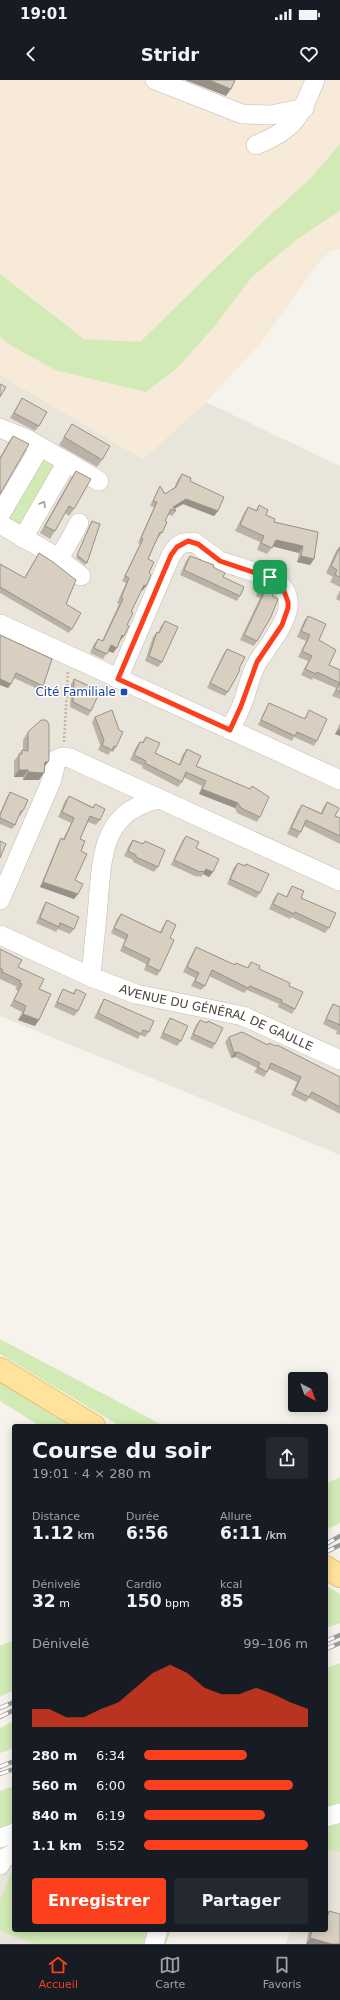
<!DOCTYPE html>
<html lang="fr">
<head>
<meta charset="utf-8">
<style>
  :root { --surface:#171b24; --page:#242831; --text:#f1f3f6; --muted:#9ea1a6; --line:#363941; --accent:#fc3f1d }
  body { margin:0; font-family:"DejaVu Sans",sans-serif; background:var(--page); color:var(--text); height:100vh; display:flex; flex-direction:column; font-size:15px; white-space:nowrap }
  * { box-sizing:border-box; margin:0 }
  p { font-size:13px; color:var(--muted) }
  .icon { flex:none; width:22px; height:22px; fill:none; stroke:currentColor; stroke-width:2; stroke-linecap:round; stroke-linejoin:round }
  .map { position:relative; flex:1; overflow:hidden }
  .drawer { position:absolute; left:12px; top:1344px; width:316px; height:508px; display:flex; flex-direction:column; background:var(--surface); border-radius:4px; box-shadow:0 2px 10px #0003 }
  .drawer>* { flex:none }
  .needle { width:26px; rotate:139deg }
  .fabs { position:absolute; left:288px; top:1292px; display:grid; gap:8px }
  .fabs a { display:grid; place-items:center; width:40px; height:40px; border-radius:4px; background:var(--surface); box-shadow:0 2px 10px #0003; font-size:20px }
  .pin { position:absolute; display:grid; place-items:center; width:34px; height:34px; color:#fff; margin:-17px; border-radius:8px; box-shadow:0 2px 6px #0006 }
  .round { display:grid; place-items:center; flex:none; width:42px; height:42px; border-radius:4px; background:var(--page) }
  .head { display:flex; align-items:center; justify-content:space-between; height:68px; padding:0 20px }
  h1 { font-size:22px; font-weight:800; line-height:30px }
  .stats { display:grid; grid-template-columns:repeat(3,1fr); gap:6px; height:68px; padding:4px 20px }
  .stats div { display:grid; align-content:center }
  .stats b { font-size:17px; font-weight:800 }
  .stats small { font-size:11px; font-weight:400 }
  .stats p { font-size:11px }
  .chart { height:112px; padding:8px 20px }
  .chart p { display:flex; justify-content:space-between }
  .chart svg { width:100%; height:72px; margin-top:4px; fill:var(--accent); opacity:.7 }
  .primary-button { display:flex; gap:8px; margin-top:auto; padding:8px 20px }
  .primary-button a { flex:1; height:46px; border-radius:4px; background:var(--accent); color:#fff; font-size:16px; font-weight:800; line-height:46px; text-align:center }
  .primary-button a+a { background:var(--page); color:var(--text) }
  ul { padding:0 20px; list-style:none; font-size:13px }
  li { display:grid; grid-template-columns:64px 48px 1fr; align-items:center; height:30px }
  li i { height:10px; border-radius:5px; background:var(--accent) }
  .status { display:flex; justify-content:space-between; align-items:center; height:28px; padding:0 20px; background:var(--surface); direction:ltr }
  .status svg { height:11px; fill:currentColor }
  header { display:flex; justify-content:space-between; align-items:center; height:52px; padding:0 20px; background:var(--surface); font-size:18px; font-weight:800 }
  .dock { display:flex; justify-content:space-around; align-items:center; height:56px; border-top:1px solid var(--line); background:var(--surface); font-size:11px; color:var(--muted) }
  .dock a { display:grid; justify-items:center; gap:2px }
  .dock .on { color:var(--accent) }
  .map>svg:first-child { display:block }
  .residential { fill:#eae5da }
  .commercial { fill:#f7ead8 }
  .green { fill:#d2eab5 }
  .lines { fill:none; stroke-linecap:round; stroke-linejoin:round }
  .minor-casing { stroke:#c2bbae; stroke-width:20 }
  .major-casing { stroke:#e6c16a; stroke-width:24 }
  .path { stroke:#c4b79f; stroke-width:2.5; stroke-dasharray:2 2; stroke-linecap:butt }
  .minor { stroke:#fff; stroke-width:19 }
  .major { stroke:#ffe39c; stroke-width:22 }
  .rail-casing { stroke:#9a9a9a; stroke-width:4.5 }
  .rail { stroke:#fff; stroke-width:3; stroke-dasharray:9; stroke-linecap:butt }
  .wall { fill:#bab2a6 }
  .shaded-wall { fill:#979187 }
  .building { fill:#d8cfc1; stroke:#979187 }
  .oneway { stroke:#9c9892 }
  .route-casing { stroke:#fff; stroke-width:8 }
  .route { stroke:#fc3f1d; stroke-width:5 }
  .transit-dot { fill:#1a4fb4; stroke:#fff; stroke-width:1.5 }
  .labels { text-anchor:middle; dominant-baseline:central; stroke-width:3; stroke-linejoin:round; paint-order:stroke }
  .transit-label { font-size:12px; fill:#164399; stroke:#fff; text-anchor:end }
  .street-label { font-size:12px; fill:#4b4439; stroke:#fff }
</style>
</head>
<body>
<div class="status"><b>19:01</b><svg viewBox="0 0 49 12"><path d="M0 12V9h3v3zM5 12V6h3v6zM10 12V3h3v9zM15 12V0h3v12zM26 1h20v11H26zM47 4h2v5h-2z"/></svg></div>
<header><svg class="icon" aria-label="back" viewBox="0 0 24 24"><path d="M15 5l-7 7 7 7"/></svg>Stridr<svg class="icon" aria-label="heart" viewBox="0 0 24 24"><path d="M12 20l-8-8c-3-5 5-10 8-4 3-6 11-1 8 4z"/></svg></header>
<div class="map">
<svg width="340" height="1864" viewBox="0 0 340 1864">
  <rect width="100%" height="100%" fill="#f6f3ec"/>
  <g class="residential">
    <path d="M0,295L143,379L206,322L340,386V1075L0,936Z"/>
    <path d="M326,1769L340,1772V1864H286L290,1850H326Z"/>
    <path d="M0,1780L14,1786L0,1819Z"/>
    <path d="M0,1851L34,1864H0Z"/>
  </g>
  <path class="commercial" d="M0,0H340V169L332,170L322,178L260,264L206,322L143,379L0,295Z"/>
  <g class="green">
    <path d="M340,64V130L295,161L252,197L214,247L177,288L146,312L55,290L7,263L0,256V194L84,259L140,262L268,137L312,97Z"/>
    <path d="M42,377L58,384L25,449L4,437Z"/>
    <path d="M0,1259L164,1346H120L0,1274Z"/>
    <path d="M0,1299L75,1346H40L0,1321Z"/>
    <path d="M340,1397V1443L326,1450V1404Z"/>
    <path d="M326,1506L340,1514V1543L326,1548Z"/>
    <path d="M14,1560V1610L0,1617V1566Z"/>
    <path d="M340,1583V1772L326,1769V1588Z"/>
    <path d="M14,1641V1668L0,1673V1648Z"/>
    <path d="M14,1706V1850H171L166,1864H34L0,1851V1819L14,1786L0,1780V1711Z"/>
  </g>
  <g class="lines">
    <defs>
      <g id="minor">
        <path d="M155,0L242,34L271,35L304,28"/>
        <path d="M256,65C294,50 300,37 315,0"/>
        <path d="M0,348L27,359L67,382L23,458"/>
        <path d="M67,382L99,401"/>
        <path d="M0,435L40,367"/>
        <path d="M0,444L55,476L81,496"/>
        <path d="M59,479L79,443"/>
        <path d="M0,544L340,700"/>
        <path d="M118,599L171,475L177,467L183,463L194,462L220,481L270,497C313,522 268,561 255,587C250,597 248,607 245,616C242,628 235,638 230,650"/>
        <path id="s1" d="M340,801L160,719C102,730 102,776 98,824C96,848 93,872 91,897L136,914L243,936L340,980"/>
        <path d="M0,820L51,702L57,679L63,677L70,678L160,719"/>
        <path d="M0,855L91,897"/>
        <path d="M326,1737L340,1733"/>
        <path d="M0,1758L14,1753"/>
        <path d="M0,1785L3,1779L14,1773"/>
        <path d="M154,1864L158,1850"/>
      </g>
      <g id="major">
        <path d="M0,1289L94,1346"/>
        <path d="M326,1487L340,1496"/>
      </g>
    </defs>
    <use href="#minor" class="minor-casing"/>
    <use href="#major" class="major-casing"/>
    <path class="path" d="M64,662L68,592"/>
    <use href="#minor" class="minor"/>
    <use href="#major" class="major"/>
    <defs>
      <g id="rail">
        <path d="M326,1464L340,1456"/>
        <path d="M326,1472L340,1465"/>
        <path d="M326,1561L340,1555"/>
        <path d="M326,1569L340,1563"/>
        <path d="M0,1628L14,1622"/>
        <path d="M0,1637L14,1630"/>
        <path d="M0,1687L14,1681"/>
        <path d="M0,1694L14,1689"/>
      </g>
    </defs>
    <use href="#rail" class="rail-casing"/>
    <use href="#rail" class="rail"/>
  </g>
  <g class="wall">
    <path d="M22,318L39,346L35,351L10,338Z"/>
    <path d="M72,344L102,380L97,387L59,365Z"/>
    <path d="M13,356L0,414V377L8,363Z"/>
    <path d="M76,391L74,429L69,436L65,433L55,451L50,459L40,453L71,398Z"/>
    <path d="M182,394L190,401L218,431L214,436L183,424L174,429L176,431L172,436L168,434L165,441L162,453L158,458V457L148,479L149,493L146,506L142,511L141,510L131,532L127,545L120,561L113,573L108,571L103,579L90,573L94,564L98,559L102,561L119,524L117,523L126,503L122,501L140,464L138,463L154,427L150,426L157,411L160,406L165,414L174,408L178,399Z"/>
    <path d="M259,425L266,435L274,442L318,452L314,479L310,485L297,482L299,473L273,466L267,474L257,470L260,462L235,451L244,433L248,427L256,430Z"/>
    <path d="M92,441L87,483L85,485L76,478L90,444Z"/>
    <path d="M340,466V507L330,502L333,497L326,493L336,471Z"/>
    <path d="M39,473L66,524L72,549L69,553L0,513V484L24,498Z"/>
    <path d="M190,476L213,487L240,516L237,521L180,495L186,481Z"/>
    <path d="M264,502L272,516L257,561L254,566L240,560L260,518L256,516L260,507Z"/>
    <path d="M340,510V521L336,519Z"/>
    <path d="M308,536L329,585L340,590V619L332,616L336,608L313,598L312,600L301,595L308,581L298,577L306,561L297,557L304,541Z"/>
    <path d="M165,541L162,582L158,587L145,581L153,557L157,552L158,553L161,546Z"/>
    <path d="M0,555L43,606L40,610L14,598L11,604L8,608L0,605Z"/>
    <path d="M227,569L228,612L225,616L207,608L224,573Z"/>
    <path d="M74,599L91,631L88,636L70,627L71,604Z"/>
    <path d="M269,623L304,639L309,630L317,661L314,666L294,657L292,661L258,645L266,628Z"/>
    <path d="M95,637L116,667L113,672L111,671L108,675L98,670L100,665L92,642Z"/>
    <path d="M340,643V656L335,654Z"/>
    <path d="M28,652L48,682L44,687L39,700H23V697H14V681L22,670H23V660Z"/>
    <path d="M146,657L155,673L179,684L183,674L187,669L196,686L250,709L252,706L260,737L257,742L237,733L235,728L199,714L202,706L183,697L182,702L178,707L142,688L143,686L130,680L136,667L140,662H142Z"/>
    <path d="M10,712L23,731L20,736L19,735L15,745L12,749L0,744V733L7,717Z"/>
    <path d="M69,716L93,727L95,724L100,740L96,745L88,742L80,759L81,771L75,800L78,814L74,819L40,807L58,763L61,758L63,759L71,743L58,737L65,721Z"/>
    <path d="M327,722L335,736L340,738V764L304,746L301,752L297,758L287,754L298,730L302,725L321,733L323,728Z"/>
    <path d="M186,756L196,768L213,792L209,797L203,794L201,797L198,796L197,797L171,785L182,761Z"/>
    <path d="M133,760L142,764L145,761L158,787L154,792L133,782V780L124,776L129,765Z"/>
    <path d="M238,783L244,786L246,784L260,813L256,818L227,804L234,787Z"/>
    <path d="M292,806L301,818L329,848L325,853L291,837L290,839L269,829L274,818L278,813L286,817L289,811Z"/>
    <path d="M46,822L74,849L70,854L58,849L56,852L36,843L43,827Z"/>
    <path d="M121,834L160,852L163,846L167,840L170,858L160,891L157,896L144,890L146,884L120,871L125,860L111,853L117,839Z"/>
    <path d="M196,867L235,885L236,883L247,888L251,882L259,889L289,906L295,929L292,934L278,927L279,924L247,910L244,913L209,896L205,906L201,910L191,906L195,898L183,892L193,872Z"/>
    <path d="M0,869L39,909L35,946L18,940L22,932L10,926L18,911L15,909L17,907L0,899Z"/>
    <path d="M63,909L73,913L76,909L78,931L74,936L54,927L60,914Z"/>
    <path d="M104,919L149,952L145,957L140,955L138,959L94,938L101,924Z"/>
    <path d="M333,924L340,927V955L336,954L337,951L323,944L330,929Z"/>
    <path d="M170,938L181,961L177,966L160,958L167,943Z"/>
    <path d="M200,940L206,943L215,964L212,969L190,959L196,945Z"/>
    <path d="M229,957L268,965L269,963L340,997V1034L309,1018L306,1022L291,1015L297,1002L269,989L264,997L254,992L257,988L235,977L231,978L225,962Z"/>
    <path d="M329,1831L340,1864H306L309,1850H326V1836Z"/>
  </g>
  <g class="shaded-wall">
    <path d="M185,0H209L231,9L226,16Z"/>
    <path d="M186,419L218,431L214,436L183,424L173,430V427Z"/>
    <path d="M276,460L303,466L299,473L271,466Z"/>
    <path d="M301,476L314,479L310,485L297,482Z"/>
    <path d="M144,505L146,506L142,511L140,510Z"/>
    <path d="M122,555L124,556L120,561L119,560Z"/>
    <path d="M111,565L117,568L113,573L107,570Z"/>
    <path d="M0,599L11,604L8,608L0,605Z"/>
    <path d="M339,649H340V656L335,654Z"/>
    <path d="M45,682H48L43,689Z"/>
    <path d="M19,690H28L23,697H14Z"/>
    <path d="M28,692L44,693L39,700H23Z"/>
    <path d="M202,709L238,723L235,728L199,714Z"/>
    <path d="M206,789L213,792L209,797L203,794Z"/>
    <path d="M43,802L78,814L74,819L40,807Z"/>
    <path d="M23,934L39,940L35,946L18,940Z"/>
    <path d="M238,972L235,977L231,978L234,973Z"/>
    <path d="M310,1858L332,1864H306Z"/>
  </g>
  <g class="building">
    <path d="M209,0H235L231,9Z"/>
    <path d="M0,304L6,307L0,317Z"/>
    <path d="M22,318L47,332L39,346L14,333Z"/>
    <path d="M72,344L110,366L102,380L64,357Z"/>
    <path d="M13,356L29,364L0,414V379Z"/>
    <path d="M76,391L91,399L74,429L69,426L55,451L45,446Z"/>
    <path d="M182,394L191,398L190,401L224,417L218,431L186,419L173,427L176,431L171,429L165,441L167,442L162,453L160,452L148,479L154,482L149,493L151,495L146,506L144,505L131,532L133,533L127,545L129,546L124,556L122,555L117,568L111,565L107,574L94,568L98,559L103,561L123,519L121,518L129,498L125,496L143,459L141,458L157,422L153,421L160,406L165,414L176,407Z"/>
    <path d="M259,425L268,430L266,435L275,439L274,442L318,452L314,479L301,476L303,466L276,460L272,468L261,463L264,456L240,445L248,427L257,431Z"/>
    <path d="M92,441L100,444L87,483L77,475Z"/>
    <path d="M340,467V497L335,495L337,490L331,486Z"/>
    <path d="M39,473L53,482L76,500L66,524L81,533L72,549L0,507V484L25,498Z"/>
    <path d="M190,476L214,485L213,487L225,493L223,497L244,507L240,516L184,490Z"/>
    <path d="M264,502L275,508L272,516L278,519L271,537L257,561L244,555L264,513L260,511Z"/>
    <path d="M308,536L326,544L319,560L336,570L329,585L340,590V612L336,610L340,603L317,592L316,594L305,589L312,576L302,571L310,555L301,551Z"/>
    <path d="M165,541L178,547L162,582L149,576L157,552L159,553Z"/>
    <path d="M0,555L52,579L43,606L16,593L11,604L0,599Z"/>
    <path d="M227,569L245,577L239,589L240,590L228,612L210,603Z"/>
    <path d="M74,599L100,611L91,631L73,622Z"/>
    <path d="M269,623L305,639L309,630L327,639L317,661L297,652L295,656L261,640Z"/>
    <path d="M112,630L119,650L123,652L116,667L114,666L112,670L102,665L104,660L95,637Z"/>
    <path d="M41,640H46L49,644V679L48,682H45L44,693L28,692V690H19V674H22V670L28,671V652Z"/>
    <path d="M146,657L160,663L155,673L180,685L187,669L201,676L196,686L250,709L252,706L269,717L260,737L241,728L238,723L202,709L206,701L186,692L182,702L145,683L146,681L134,675L140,662L143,663Z"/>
    <path d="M10,712L28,720L23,731H21L15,745L0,738V735Z"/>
    <path d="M69,716L93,728L95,724L105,729L100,740L90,736L80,759L85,761L81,771L87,774L75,800L83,804L78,814L43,802L61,758L64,760L74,738L62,732Z"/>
    <path d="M327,722L339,728L335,736L340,738V756L306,740L301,752L291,748L302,725L322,734Z"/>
    <path d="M186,756L199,762L196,768L219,779L213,792L206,789L204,792L201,791L200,792L174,780Z"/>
    <path d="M133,760L143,764L145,761L165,770L158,787L136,777V775L128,771Z"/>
    <path d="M0,761L6,764L0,778Z"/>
    <path d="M238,783L245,786L246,784L269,794L260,813L230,799Z"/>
    <path d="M292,806L304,811L301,818L336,833L329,848L295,832L294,834L273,824L278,813L287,817Z"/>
    <path d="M46,822L79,837L74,849L60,843L59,847L40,838Z"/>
    <path d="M121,834L161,853L167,840L176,845L170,858L174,860L160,891L147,885L150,879L123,866L128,855L114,848Z"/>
    <path d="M196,867L235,885L236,883L248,888L251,882L260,886L259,889L290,903L289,906L303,912L295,929L281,922L282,920L250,906L248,908L212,890L205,906L195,901L199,893L187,887Z"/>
    <path d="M0,869L22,880L18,887L44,899L39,909L51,914L39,940L23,934L26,926L14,920L22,904L19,903L21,901L2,892L3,890L0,888Z"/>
    <path d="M63,909L74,914L76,909L86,914L78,931L57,922Z"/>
    <path d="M104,919L154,941L149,952L143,950L141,954L98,933Z"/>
    <path d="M333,924L340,927V945L326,939Z"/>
    <path d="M170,938L188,946L181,961L163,953Z"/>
    <path d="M200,940L207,943L208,941L223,948L215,964L193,954Z"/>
    <path d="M242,952L268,965L269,963L276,966L277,965L340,997V1027L312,1012L309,1017L295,1010L301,997L271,983L267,992L258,987L260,983L238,972L234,973L229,957Z"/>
    <path d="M329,1831L340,1834V1864H332L310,1858L312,1850H326V1842Z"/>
  </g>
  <defs><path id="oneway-chevron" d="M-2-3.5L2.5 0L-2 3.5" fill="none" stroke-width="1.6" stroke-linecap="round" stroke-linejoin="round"/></defs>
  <use class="oneway" href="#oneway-chevron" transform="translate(43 424) rotate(-60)"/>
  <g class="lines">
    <defs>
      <path id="route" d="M188,461L198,464L220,481L276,500L284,511L288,522V528L282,545L257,582L241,626L230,650L118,599L171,475L177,467Z"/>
    </defs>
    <use href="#route" class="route-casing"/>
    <use href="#route" class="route"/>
  </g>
  <rect class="transit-dot" x="120" y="608" width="8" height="8" rx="2"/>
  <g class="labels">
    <g class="transit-label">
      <text x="116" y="612">Cité Familiale</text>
    </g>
    <g class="street-label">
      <text stroke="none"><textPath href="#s1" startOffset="538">AVENUE DU GÉNÉRAL DE GAULLE</textPath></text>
    </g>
  </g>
</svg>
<div class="fabs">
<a><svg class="needle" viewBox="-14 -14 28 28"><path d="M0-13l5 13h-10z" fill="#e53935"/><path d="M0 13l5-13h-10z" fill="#9ea1a6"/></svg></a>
</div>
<div class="pin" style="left:270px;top:497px;background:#1e9e55"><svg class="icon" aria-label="arrive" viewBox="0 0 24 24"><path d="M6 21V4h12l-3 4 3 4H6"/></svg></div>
<section class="drawer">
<div class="head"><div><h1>Course du soir</h1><p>19:01 · 4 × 280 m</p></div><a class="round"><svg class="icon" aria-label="share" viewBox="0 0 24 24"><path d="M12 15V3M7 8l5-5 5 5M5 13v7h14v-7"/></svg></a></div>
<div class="stats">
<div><p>Distance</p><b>1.12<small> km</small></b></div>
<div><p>Durée</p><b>6:56</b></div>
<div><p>Allure</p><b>6:11<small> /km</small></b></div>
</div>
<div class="stats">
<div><p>Dénivelé</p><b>32<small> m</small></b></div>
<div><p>Cardio</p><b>150<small> bpm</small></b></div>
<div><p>kcal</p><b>85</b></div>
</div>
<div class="chart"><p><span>Dénivelé</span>99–106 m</p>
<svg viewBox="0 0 160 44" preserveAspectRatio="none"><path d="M0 44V33L10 33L20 38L30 38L40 33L50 29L60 20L70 11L80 6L90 11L100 20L110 24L120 24L130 20L140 24L150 29L160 33V44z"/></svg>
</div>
<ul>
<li><b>280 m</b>6:34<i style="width:63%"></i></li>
<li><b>560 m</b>6:00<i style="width:91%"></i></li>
<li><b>840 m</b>6:19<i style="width:74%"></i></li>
<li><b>1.1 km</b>5:52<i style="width:100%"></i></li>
</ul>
<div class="primary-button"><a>Enregistrer</a><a>Partager</a></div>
</section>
</div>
<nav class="dock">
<a class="on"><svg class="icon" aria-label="home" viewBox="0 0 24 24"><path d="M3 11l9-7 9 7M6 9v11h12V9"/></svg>Accueil</a>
<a><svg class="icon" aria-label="map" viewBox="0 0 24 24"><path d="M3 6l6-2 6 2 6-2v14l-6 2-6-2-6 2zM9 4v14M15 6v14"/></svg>Carte</a>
<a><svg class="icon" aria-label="saved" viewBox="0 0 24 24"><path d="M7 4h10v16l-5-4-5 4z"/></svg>Favoris</a>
</nav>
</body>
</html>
